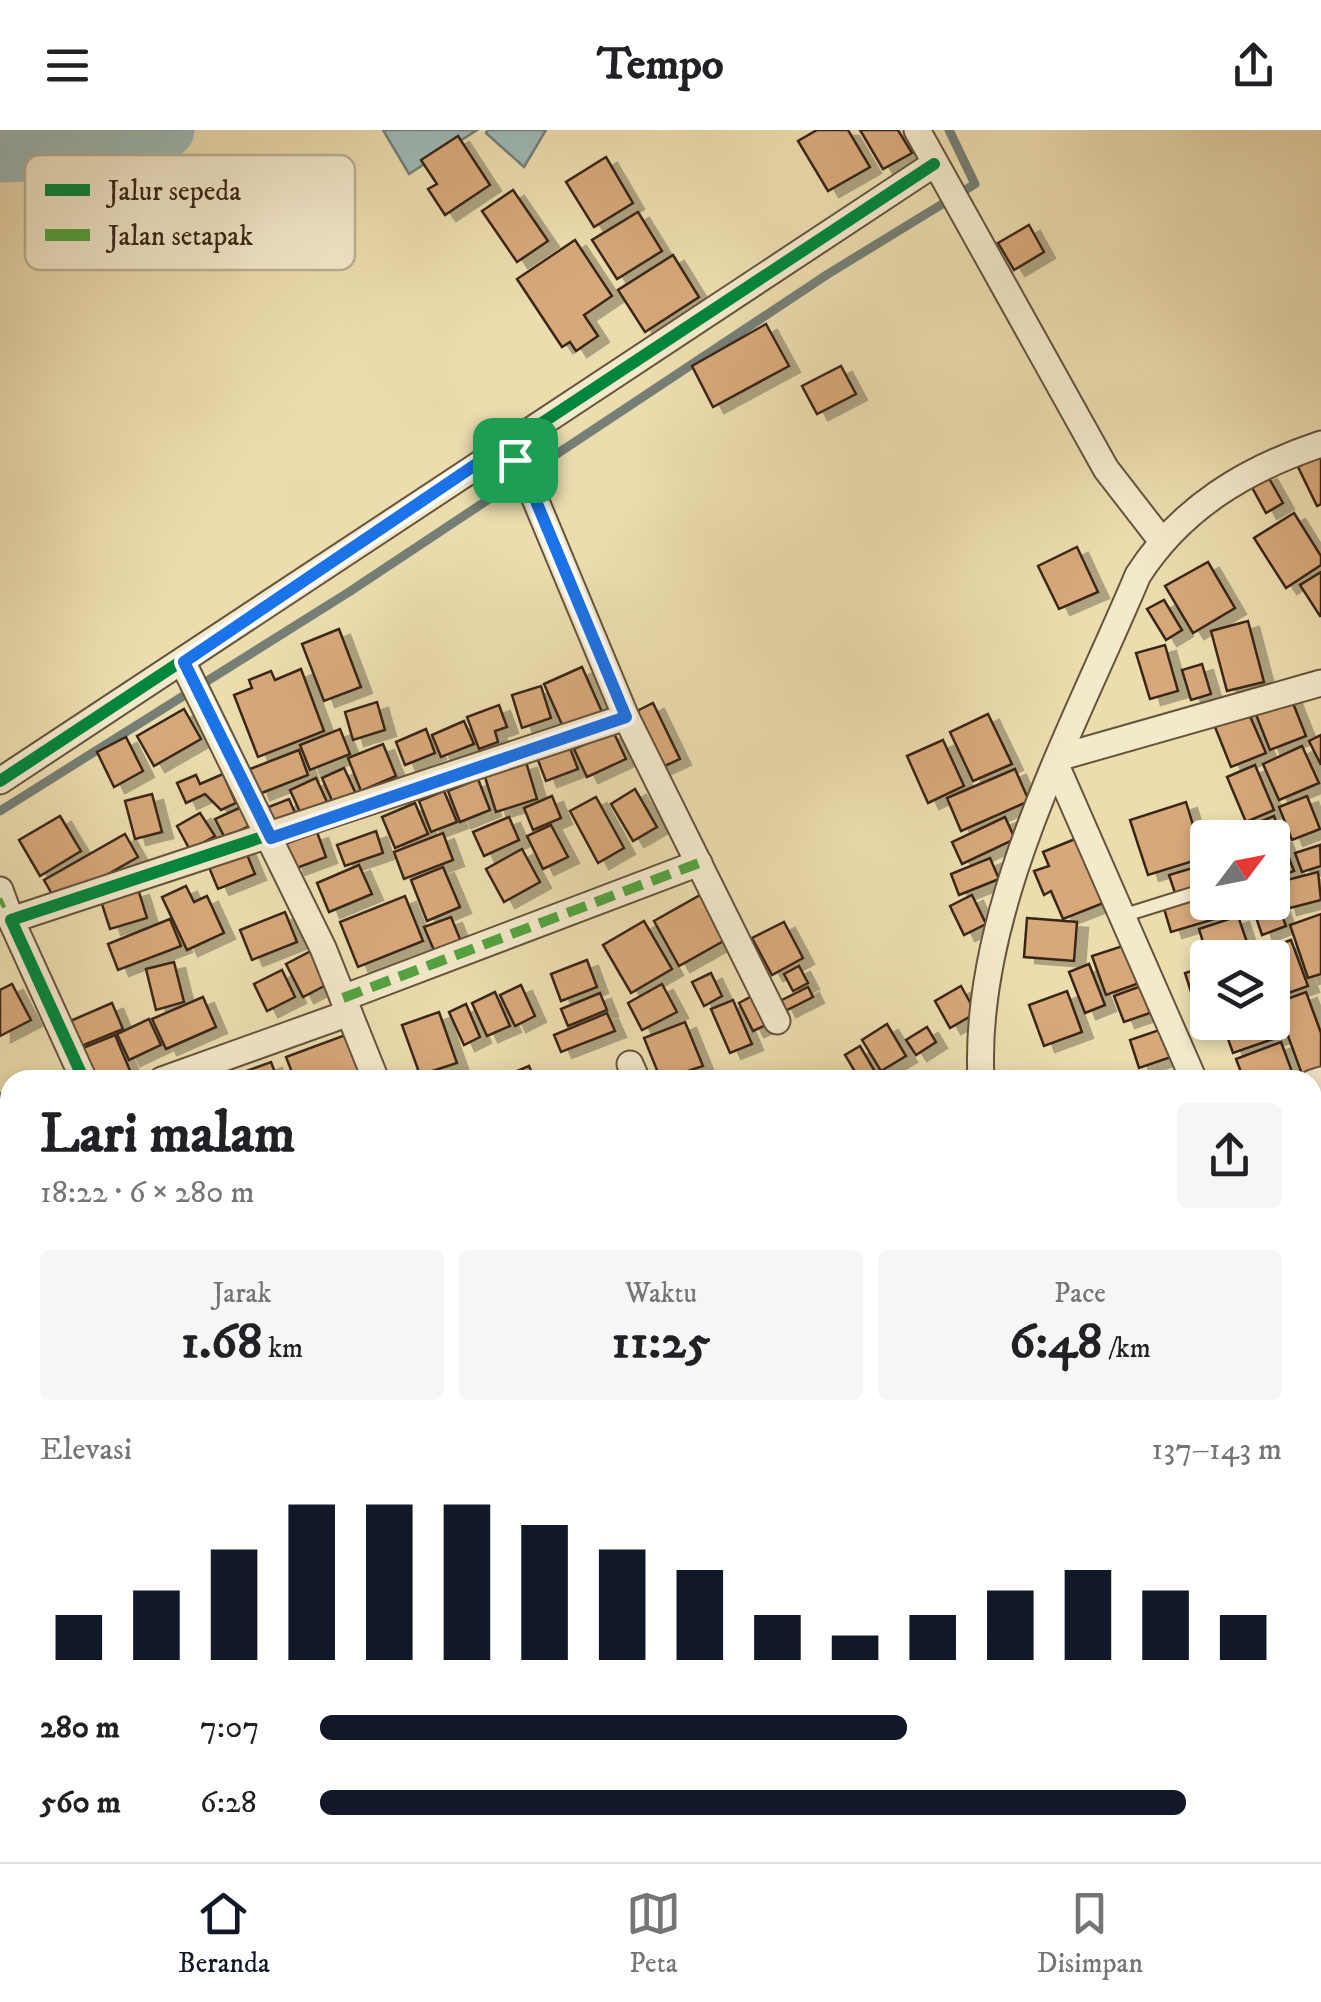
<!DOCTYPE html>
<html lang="id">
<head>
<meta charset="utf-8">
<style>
  :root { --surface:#fff; --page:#f6f6f6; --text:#202124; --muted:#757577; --line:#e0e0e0; --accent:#111827 }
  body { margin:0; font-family:"IM FELL DW Pica",serif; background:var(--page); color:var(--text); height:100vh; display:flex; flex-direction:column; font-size:38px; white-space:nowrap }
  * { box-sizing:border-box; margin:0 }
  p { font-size:32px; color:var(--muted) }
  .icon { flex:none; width:55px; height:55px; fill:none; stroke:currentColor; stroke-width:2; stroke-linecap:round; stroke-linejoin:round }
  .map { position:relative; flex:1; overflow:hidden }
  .side { position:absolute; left:0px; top:940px; width:1322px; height:792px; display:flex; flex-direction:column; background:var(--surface); border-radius:30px 30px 0 0; box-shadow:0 5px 15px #0003 }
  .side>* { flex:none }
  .needle { width:65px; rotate:58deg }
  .tools { position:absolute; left:1190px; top:690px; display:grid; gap:20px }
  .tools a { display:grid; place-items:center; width:100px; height:100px; border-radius:10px; background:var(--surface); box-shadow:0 5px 15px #0003; font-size:50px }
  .pin { position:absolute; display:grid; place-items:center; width:85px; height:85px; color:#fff; margin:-42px; border-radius:20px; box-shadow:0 5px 15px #0006 }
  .round { display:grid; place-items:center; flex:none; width:105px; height:105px; border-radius:10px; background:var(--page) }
  .headline { display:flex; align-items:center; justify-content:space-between; height:170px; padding:0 40px }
  h1 { font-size:55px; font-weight:700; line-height:75px }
  .figures { display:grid; grid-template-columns:repeat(3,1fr); gap:15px; height:170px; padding:10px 40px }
  .figures div { display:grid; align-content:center; border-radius:10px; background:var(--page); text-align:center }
  .figures b { font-size:50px; font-weight:700 }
  .figures small { font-size:28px; font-weight:400 }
  .figures p { font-size:28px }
  .chart { height:280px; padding:20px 40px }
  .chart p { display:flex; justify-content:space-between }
  .chart svg { width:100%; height:180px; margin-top:10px; stroke:var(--accent); stroke-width:6 }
  ul { padding:0 40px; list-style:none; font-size:32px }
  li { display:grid; grid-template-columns:160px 120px 1fr; align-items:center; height:75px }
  li i { height:25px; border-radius:12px; background:var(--accent) }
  header { display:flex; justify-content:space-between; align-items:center; height:130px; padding:0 40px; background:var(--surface); font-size:45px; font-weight:700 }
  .tab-bar { display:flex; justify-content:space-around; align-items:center; height:140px; border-top:2px solid var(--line); background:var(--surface); font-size:28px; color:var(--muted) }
  .tab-bar a { display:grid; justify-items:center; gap:5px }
  .tab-bar .selected { color:var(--accent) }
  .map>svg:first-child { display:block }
  .water { fill:#9db9b6; stroke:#757f76; stroke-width:2.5 }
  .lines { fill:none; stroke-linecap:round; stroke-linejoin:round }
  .stream { stroke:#757f76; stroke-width:9 }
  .river { stroke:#9db9b6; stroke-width:55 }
  .building { fill:#d7a87a; stroke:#3a2717; stroke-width:2.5; filter:url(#shadow) }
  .service-casing { stroke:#66543d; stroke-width:16 }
  .minor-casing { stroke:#66543d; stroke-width:29 }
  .service { stroke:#f3e9cb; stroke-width:12 }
  .minor { stroke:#f3e9cb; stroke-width:25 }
  .quiet { stroke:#54a340; stroke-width:10; stroke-dasharray:20 10; stroke-linecap:butt }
  .cycleway-casing { stroke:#f3e9cb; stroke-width:19 }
  .cycleway { stroke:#00873e; stroke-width:12 }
  .route-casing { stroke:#fff; stroke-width:20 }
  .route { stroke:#1a73e8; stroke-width:12 }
  .key { fill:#f3e9cb; stroke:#bcaf95; stroke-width:2.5 }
  .key-label { font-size:28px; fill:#3a2717 }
</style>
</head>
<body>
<header><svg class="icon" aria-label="menu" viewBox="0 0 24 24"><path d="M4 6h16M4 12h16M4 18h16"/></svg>Tempo<svg class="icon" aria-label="share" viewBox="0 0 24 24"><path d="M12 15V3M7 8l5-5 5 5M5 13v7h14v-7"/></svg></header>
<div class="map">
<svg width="1321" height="1732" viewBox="0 0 1321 1732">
  <defs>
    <filter id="shadow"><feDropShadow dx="11" dy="6" stdDeviation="0" flood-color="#0004"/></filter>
  </defs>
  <rect width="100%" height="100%" fill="#ecddaf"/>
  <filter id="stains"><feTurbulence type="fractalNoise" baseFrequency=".002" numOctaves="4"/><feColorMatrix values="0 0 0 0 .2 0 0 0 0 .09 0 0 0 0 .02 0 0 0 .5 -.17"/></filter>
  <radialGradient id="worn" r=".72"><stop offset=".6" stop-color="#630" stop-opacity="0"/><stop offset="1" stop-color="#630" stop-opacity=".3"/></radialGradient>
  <g class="water">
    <path d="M383,0H477L409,44Z"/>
    <path d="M488,0H546L524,37L486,3Z"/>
  </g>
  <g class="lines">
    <path class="stream" d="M0,681L349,462L828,144L975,54L949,0"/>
    <path class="river" d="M0,25L144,20L167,0"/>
  </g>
  <g class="building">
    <path d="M817,0H848L870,37L828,61L798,11Z"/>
    <path d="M860,0H898L912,23L883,39Z"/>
    <path d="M458,6L490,55L445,85L428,59L437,54L421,30Z"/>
    <path d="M606,27L633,73L594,97L566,52Z"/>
    <path d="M513,60L548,111L517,132L482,81Z"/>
    <path d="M638,82L662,121L617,149L592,110Z"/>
    <path d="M1029,95L1044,122L1014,140L998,113Z"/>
    <path d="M575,110L612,166L584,185L598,206L576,221L570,212L562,217L517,149Z"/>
    <path d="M673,125L699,167L645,202L618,160Z"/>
    <path d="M766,194L789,236L713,277L692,236Z"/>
    <path d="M841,236L856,264L817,284L802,256Z"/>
    <path d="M1321,325V374L1317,376L1298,337Z"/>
    <path d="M1266,343L1283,373L1266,383L1249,352Z"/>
    <path d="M1294,383L1321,426V435L1286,458L1254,408Z"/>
    <path d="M1077,417L1098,462L1059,479L1038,436Z"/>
    <path d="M1208,432L1235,478L1193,503L1165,456Z"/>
    <path d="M1321,442V486H1320L1300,455Z"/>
    <path d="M1164,470L1182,500L1166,510L1147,479Z"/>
    <path d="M1248,491L1264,552L1227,561L1211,501Z"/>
    <path d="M339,499L361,557L324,571L302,514Z"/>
    <path d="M1165,515L1178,561L1150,569L1136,523Z"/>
    <path d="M1202,534L1211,564L1191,570L1182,540Z"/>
    <path d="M582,537L602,582L564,599L544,554Z"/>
    <path d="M301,539L324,601L258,627L234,565L252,558L249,550L271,541L275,550Z"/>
    <path d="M541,556L551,588L522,598L512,565Z"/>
    <path d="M1291,568L1306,606L1270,620L1255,582Z"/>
    <path d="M377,572L385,600L353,610L345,582Z"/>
    <path d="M653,573L680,629L656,640L629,585Z"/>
    <path d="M499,575L507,597L495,601L498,612L479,619L467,587Z"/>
    <path d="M1246,577L1266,623L1231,637L1213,592Z"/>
    <path d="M184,579L201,609L154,636L137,606Z"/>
    <path d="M988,584L1012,634L973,651L950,602Z"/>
    <path d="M464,591L474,614L441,627L432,605Z"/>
    <path d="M340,599L350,624L310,640L300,615Z"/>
    <path d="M426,599L435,623L405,635L396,612Z"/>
    <path d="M613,601L626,629L587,647L574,619Z"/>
    <path d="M1321,605V635L1309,611Z"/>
    <path d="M126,607L143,641L114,657L97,622Z"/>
    <path d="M943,610L964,656L928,673L907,626Z"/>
    <path d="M568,613L578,639L546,651L536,625Z"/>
    <path d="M383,614L396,646L361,661L348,628Z"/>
    <path d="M1302,616L1319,653L1279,670L1263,634Z"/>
    <path d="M299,620L308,645L259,664L250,639Z"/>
    <path d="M526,632L537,669L496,682L484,644Z"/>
    <path d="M1255,635L1274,680L1246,692L1227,647Z"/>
    <path d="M344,638L356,664L334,675L322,648Z"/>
    <path d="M1015,639L1029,671L961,701L947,668Z"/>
    <path d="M223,644L236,673L221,680L205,664L186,673L177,653L196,645L200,654Z"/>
    <path d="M316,648L327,672L301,684L290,660Z"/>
    <path d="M478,649L490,680L460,692L448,661Z"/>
    <path d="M635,659L657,697L633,711L611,674Z"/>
    <path d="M444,661L457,692L431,702L419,671Z"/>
    <path d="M152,664L162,702L135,709L125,671Z"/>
    <path d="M552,666L561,688L533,700L524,678Z"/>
    <path d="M1307,666L1320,699L1292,710L1279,677Z"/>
    <path d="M596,667L624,718L598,733L570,681Z"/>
    <path d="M289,669L299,692L272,703L261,680Z"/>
    <path d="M1186,672L1203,728L1148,745L1130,690Z"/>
    <path d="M415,673L428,704L395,718L382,687Z"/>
    <path d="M248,674L257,692L225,708L215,689Z"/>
    <path d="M200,683L215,706L190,720L177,696Z"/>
    <path d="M60,686L81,721L40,746L19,710Z"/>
    <path d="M1274,686L1279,700L1261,708H1237L1235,702Z"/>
    <path d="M509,687L519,710L484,726L473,702Z"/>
    <path d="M1005,687L1015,709L962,734L952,712Z"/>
    <path d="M551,695L568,727L543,739L527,706Z"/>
    <path d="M376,701L383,723L345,736L337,715Z"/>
    <path d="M317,702L326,727L294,739L285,714Z"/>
    <path d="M443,703L453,730L404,749L394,722Z"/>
    <path d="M125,704L138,727L57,773L44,750Z"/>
    <path d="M1085,705L1111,770L1063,789L1051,761L1044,765L1034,741L1049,736L1043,722Z"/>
    <path d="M1281,707L1294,741L1272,749V710Z"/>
    <path d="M243,715L255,744L218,759L206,730Z"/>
    <path d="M1320,715L1321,736L1302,742L1295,723Z"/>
    <path d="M522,719L540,752L504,772L486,739Z"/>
    <path d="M990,728L999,749L959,765L951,744Z"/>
    <path d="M1206,734L1208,757L1176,766L1169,745Z"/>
    <path d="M359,735L372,764L329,782L317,753Z"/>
    <path d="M443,737L460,777L427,791L411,750Z"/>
    <path d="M1318,742L1321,770L1286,779L1279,752Z"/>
    <path d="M186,756L194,772L207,766L224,803L187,820L162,767Z"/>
    <path d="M138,759L147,788L110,799L101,771Z"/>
    <path d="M1273,761L1286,796L1262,805L1251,772H1272Z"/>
    <path d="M1208,762V772H1221L1225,786L1171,802L1163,775Z"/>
    <path d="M702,764L727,809L679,836L654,791Z"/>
    <path d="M972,765L986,794L964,805L950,776Z"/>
    <path d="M405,766L423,811L358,837L340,792Z"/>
    <path d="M285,782L297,812L252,830L240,800Z"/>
    <path d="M1321,784V844L1308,848L1290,795Z"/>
    <path d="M1238,786L1249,818L1208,828L1199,799Z"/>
    <path d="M451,787L462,814L436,825L424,797Z"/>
    <path d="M1027,788L1077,792L1074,831L1024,827Z"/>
    <path d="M170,789L181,816L118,840L108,814Z"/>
    <path d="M644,791L672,839L631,863L603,815Z"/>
    <path d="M784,792L803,828L772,845L752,808Z"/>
    <path d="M1291,810L1308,856L1272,869V828L1255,824Z"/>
    <path d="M1132,813L1145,851L1106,865L1092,826Z"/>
    <path d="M311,821L328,854L303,867L286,834Z"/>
    <path d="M587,830L597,857L561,871L551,844Z"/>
    <path d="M174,832L184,872L156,880L146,839Z"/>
    <path d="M1089,834L1105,875L1085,883L1069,842Z"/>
    <path d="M799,836L808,853L793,861L784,844Z"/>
    <path d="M1208,836V878L1197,881L1185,843Z"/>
    <path d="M282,840L295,867L267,881L254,854Z"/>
    <path d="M711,843L722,866L704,876L692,852Z"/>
    <path d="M12,854L31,890L0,906V860Z"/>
    <path d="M662,854L677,882L642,900L628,873Z"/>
    <path d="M521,855L535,886L515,896L500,865Z"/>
    <path d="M961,856L976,883L950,898L935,871Z"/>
    <path d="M1141,856L1150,883L1124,892L1114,866Z"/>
    <path d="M808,857L813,867L785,881L780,871Z"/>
    <path d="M1067,861L1082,902L1044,916L1029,875Z"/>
    <path d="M495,862L510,896L487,906L472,873Z"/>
    <path d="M1306,862L1321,903V941L1303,947L1276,873Z"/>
    <path d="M600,863L607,880L568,896L561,879Z"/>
    <path d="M754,865L768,894L753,901L739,873Z"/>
    <path d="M203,867L216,897L166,919L152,889Z"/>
    <path d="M733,870L752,914L730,923L711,879Z"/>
    <path d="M112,873L123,899L79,917L68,892Z"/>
    <path d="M466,874L480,907L464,915L449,882Z"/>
    <path d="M439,882L457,933L420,945L402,895Z"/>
    <path d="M607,883L615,901L561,922L554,905Z"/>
    <path d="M1272,888L1279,907L1233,923L1222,892H1272Z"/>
    <path d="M149,889L161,915L129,930L117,904Z"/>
    <path d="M685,892L703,936L661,950L644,908Z"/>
    <path d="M887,894L906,926L881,941L862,910Z"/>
    <path d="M927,897L936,912L916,925L906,910Z"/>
    <path d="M1165,898L1174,926L1139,938L1130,910Z"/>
    <path d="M348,904L366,950H295L286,927Z"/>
    <path d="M115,905L134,950H90L78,920Z"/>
    <path d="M1281,912L1294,947L1244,950L1236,929Z"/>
    <path d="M860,916L877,945L870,950H860L845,925Z"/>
    <path d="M271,932L278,950H231L230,947Z"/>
    <path d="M529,936L535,950H496Z"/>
    <path d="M1141,943L1142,950H1107Z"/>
    <path d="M10,960V988L0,964Z"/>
    <path d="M1321,962V1004L1312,1008V965Z"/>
    <path d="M0,975L10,998L0,1007Z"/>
    <path d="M1321,1014V1073L1312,1075V1016Z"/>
    <path d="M10,1111V1163L0,1139V1115Z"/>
    <path d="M1321,1143V1186L1316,1187L1312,1145Z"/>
    <path d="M0,1190L10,1209L0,1214Z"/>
    <path d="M9,1221L10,1276L6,1278L0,1266V1226Z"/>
    <path d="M1321,1230V1268L1312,1271V1232Z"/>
    <path d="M1321,1279V1333L1312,1335V1281Z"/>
    <path d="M1318,1343L1321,1378L1312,1380V1344Z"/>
    <path d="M10,1475V1525L8,1526L0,1510V1480Z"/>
    <path d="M0,1556L10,1575L0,1580Z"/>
    <path d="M66,1722H127L133,1732H62L59,1727Z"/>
    <path d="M254,1722H303L304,1725L290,1732H259Z"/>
    <path d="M342,1722H397V1723L343,1730Z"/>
  </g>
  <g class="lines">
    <defs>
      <path id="service" d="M1122,786L1208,759"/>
      <g id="minor">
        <path d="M917,0L1106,339L1161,410"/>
        <path d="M506,314L533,364L626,587L777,891"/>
        <path d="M183,533L323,818L376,950"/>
        <path d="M1061,627L1321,553"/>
        <path d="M1056,635L1194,950"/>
        <path d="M0,651L934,34"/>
        <path d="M0,760L11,790"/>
        <path d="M343,868L699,733"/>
        <path d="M630,934L637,950"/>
        <path d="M84,950L11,790L626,587"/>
        <path d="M162,950L349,883"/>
        <path d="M981,950C972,780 1073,600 1138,445C1181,378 1246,339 1321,314"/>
        <path d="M1312,953L1321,950"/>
        <path d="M0,1078L10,1074"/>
        <path d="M1312,1224L1321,1222"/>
        <path d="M5,1309L10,1321"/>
        <path d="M1312,1411L1321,1410"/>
        <path d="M0,1457L10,1453"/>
        <path d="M52,1722V1732"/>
        <path d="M326,1722L328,1732"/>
        <path d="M574,1722L576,1732"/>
        <path d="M819,1722V1732"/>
        <path d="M1146,1722L1148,1732"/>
        <path d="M388,1732L429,1722"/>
      </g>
    </defs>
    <use href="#service" class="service-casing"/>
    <use href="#minor" class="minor-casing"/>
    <use href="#service" class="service"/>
    <use href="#minor" class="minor"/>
    <g class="quiet">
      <path d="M0,774L4,772"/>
      <path d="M343,868L699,733"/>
      <path d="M42,1732L50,1727"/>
      <path d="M388,1732L429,1722"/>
    </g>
    <defs>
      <g id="cycleway">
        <path d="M0,651L934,34"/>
        <path d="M84,950L11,790L626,587"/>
      </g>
    </defs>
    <use href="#cycleway" class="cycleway-casing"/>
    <use href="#cycleway" class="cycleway"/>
  </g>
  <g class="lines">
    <defs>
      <path id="route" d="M506,314L533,364L626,587L271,708L184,532Z"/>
    </defs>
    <use href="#route" class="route-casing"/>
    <use href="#route" class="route"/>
  </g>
  <rect x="25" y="25" width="330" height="115" rx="15" class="key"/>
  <rect x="45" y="54" width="45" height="12" fill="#00873e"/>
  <rect x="45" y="99" width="45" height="12" fill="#54a340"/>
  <g class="key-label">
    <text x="108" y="70">Jalur sepeda</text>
    <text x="108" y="115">Jalan setapak</text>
  </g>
  <rect width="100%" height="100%" filter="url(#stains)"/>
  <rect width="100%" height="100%" fill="url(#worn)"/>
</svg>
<div class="tools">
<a><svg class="needle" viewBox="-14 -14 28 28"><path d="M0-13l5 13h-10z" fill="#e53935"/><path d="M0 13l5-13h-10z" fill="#757577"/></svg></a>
<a><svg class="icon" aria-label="layers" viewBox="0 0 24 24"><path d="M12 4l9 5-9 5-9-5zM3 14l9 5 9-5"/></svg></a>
</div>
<div class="pin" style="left:515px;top:330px;background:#1e9e55"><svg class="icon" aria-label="arrive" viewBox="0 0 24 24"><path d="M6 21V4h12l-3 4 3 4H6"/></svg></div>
<section class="side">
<div class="headline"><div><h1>Lari malam</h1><p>18:22 · 6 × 280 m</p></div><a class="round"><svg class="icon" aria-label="share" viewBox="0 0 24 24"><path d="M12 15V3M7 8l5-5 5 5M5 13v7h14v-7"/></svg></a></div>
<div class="figures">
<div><p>Jarak</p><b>1.68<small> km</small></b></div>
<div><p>Waktu</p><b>11:25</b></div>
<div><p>Pace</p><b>6:48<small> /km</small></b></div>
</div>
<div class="chart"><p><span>Elevasi</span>137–143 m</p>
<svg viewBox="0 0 160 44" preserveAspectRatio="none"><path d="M5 44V33M15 44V27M25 44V17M35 44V6M45 44V6M55 44V6M65 44V11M75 44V17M85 44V22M95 44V33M105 44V38M115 44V33M125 44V27M135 44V22M145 44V27M155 44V33"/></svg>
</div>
<ul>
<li><b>280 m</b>7:07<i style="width:61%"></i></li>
<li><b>560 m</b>6:28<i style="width:90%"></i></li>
</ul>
</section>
</div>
<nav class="tab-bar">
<a class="selected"><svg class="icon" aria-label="home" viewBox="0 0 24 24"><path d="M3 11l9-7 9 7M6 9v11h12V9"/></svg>Beranda</a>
<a><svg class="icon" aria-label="map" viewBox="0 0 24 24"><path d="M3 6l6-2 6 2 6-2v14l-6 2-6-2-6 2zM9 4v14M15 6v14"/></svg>Peta</a>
<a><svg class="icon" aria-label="saved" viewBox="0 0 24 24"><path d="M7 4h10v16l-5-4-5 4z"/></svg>Disimpan</a>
</nav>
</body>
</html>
